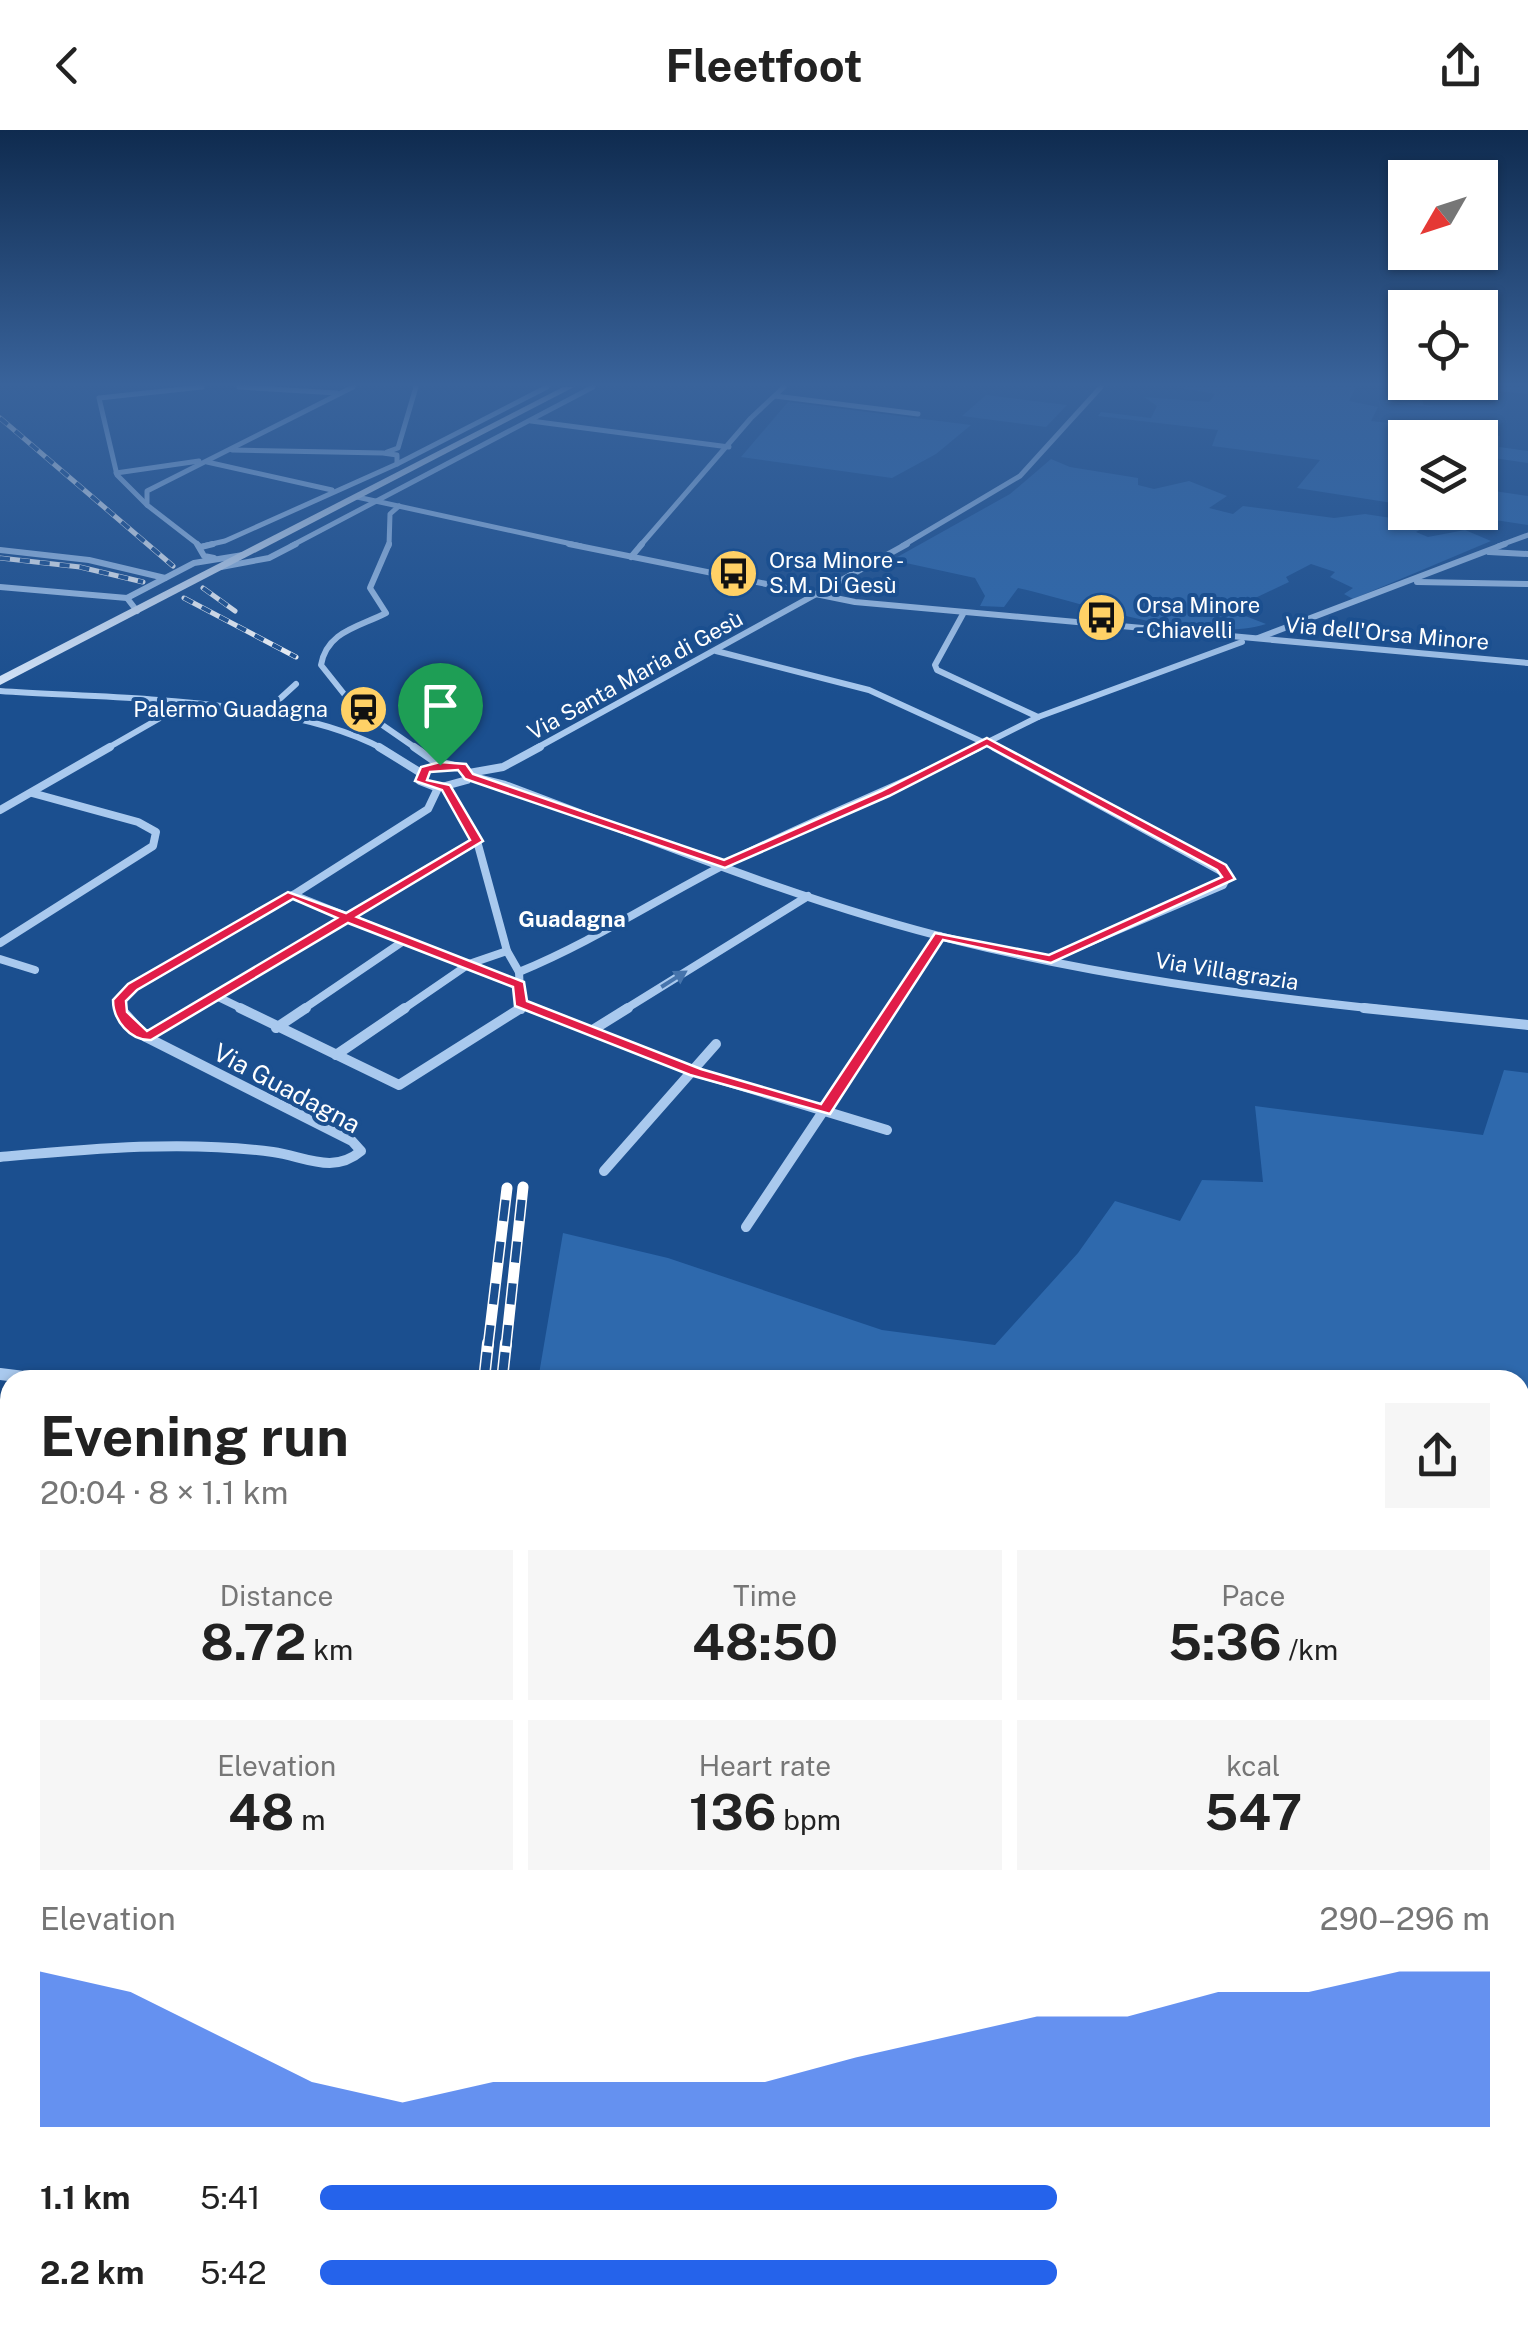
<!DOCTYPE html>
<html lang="en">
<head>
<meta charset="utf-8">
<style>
  :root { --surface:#fff; --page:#f6f6f6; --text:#222; --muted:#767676; --accent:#2563eb }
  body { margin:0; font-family:"Public Sans",sans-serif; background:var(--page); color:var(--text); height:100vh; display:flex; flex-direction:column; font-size:38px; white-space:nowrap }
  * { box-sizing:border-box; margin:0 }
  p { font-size:32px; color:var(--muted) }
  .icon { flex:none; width:55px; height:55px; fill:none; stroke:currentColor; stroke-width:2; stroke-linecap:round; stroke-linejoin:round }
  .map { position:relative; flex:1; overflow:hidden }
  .side { position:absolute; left:0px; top:1240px; width:1530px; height:960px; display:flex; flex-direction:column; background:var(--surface); border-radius:30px 30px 0 0; box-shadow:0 2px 8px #0004 }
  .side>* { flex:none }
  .needle { width:65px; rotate:231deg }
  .fabs { position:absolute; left:1388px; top:30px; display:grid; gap:20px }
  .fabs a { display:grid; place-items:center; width:110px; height:110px; border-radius:0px; background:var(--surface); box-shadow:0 2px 8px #0004; font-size:50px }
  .pin { position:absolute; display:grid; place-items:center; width:85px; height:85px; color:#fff; margin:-102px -42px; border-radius:50% 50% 50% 0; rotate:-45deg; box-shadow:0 0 10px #0007 }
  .pin .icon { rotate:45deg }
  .round { display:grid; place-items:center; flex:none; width:105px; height:105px; border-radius:0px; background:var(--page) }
  .head { display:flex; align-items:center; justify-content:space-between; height:170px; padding:0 40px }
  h1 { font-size:55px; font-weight:700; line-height:75px }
  .stats { display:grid; grid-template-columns:repeat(3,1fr); gap:15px; height:170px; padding:10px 40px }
  .stats div { display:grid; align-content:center; border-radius:0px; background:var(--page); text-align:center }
  .stats b { font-size:50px; font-weight:700 }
  .stats small { font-size:28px; font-weight:400 }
  .stats p { font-size:28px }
  .chart { height:280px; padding:20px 40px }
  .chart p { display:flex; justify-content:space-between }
  .chart svg { width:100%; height:180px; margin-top:10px; fill:var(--accent); opacity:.7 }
  ul { padding:0 40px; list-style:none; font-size:32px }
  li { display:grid; grid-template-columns:160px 120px 1fr; align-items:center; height:75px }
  li i { height:25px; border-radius:12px; background:var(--accent) }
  header { display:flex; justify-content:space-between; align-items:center; height:130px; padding:0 40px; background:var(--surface); font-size:45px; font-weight:700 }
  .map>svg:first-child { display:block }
  .green { fill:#2e69ad }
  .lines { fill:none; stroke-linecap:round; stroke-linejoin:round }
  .river { fill:#3c6290; fill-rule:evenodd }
  .street-far4 { stroke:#a9c9ee; stroke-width:5 }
  .street-far3 { stroke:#a9c9ee; stroke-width:6 }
  .street-far2 { stroke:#a9c9ee; stroke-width:8 }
  .street-far1 { stroke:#a9c9ee; stroke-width:10 }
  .street { stroke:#a9c9ee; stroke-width:12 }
  .secondary { fill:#d6e6fa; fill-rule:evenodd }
  .rail-far3-casing { stroke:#fff; stroke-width:5 }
  .rail-far2-casing { stroke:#fff; stroke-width:11 }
  .rail-far1-casing { stroke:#fff; stroke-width:12 }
  .rail-casing { stroke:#fff; stroke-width:15 }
  .rail-far3 { stroke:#1b4f8f; stroke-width:4; stroke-dasharray:10; stroke-linecap:butt }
  .rail-far2 { stroke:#1b4f8f; stroke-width:8; stroke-dasharray:21; stroke-linecap:butt }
  .rail-far1 { stroke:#1b4f8f; stroke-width:9; stroke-dasharray:28; stroke-linecap:butt }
  .rail { stroke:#1b4f8f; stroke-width:11; stroke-dasharray:35; stroke-linecap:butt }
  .oneway { fill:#4674ac }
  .route { fill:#e11d48; stroke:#fff; stroke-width:2.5; fill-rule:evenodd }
  .labels { text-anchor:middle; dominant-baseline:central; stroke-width:8; stroke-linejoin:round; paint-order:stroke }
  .far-poi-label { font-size:22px; fill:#fff; stroke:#1b4f8f; text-anchor:start }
  .far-street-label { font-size:22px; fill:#fff; stroke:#1b4f8f }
  .far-neighbourhood-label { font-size:22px; font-weight:bold; fill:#fff; stroke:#1b4f8f }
  .street-label { font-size:25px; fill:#fff; stroke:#1b4f8f }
</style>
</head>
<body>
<header><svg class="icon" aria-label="back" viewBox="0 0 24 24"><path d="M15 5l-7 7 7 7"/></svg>Fleetfoot<svg class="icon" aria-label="share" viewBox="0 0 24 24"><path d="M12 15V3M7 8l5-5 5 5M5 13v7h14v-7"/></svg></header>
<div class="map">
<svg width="1528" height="2200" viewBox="0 0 1528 2200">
  <rect width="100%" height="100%" fill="#1b4f8f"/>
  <g class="green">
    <path d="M1176,257H1356L1349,271L1378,277L1371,291L1500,306L1499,317L1528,321V333L1480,326V308H1405V375L1297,358L1320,330L1212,316L1218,300L1098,286L1101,282L1151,288L1157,276L1144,267L1209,272L1215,264Z"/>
    <path d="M1393,257H1528V264L1471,259L1462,271L1422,269L1424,275L1435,277L1385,273Z"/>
    <path d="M986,265L1067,275L1046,297L962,286Z"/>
    <path d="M788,272L971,295L936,324L892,348L741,327Z"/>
    <path d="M1051,329L1070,337L1138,348V355L1154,359L1189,351L1227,366L1209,378L1233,384L1243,376L1334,388L1365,384L1431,394L1416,402L1428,407L1465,400L1491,411L1353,469L1344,464L1353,458L1330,447L1335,442L1311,434L1286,447L1289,452L1230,480L1266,494C1198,515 1089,474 1018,458L1004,477L980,476L985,466L975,448L892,430L1010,364Z"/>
    <path d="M1480,351L1494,361L1528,366V395L1450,383L1480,382Z"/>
    <path d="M1504,940L1528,943V1546L1520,1542V1250H538L563,1103L668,1128L882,1200L995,1215L1078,1123L1115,1071L1180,1091L1202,1050L1263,1052L1255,976L1483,1005Z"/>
    <path d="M1520,1666L1528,1670V2200H441L442,2190H1520Z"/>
  </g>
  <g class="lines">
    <g class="river">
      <path d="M0,1311L10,1312V1358L0,1357Z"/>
      <path d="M1520,1733L1528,1736V1808L1520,1805Z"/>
    </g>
    <g class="street-far4">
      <path d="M239,257L337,263"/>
      <path d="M775,266L918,284"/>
      <path d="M531,291L729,317"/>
      <path d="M232,320L383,323L397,325V334"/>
      <path d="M387,322L398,318L416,257"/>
      <path d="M207,332L332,360"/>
      <path d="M116,343L199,331"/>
      <path d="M357,367L581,416"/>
      <path d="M147,375L117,345L99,268L202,257"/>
      <path d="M200,416L147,375V361L353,257"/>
      <path d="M203,416L225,411L397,334L547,257"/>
      <path d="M291,416L593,257"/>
      <path d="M389,416L390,384L399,376"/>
      <path d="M640,416L751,288L784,257"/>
      <path d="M902,416L1020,346L1101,257"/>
      <path d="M1498,416L1528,405"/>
    </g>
    <g class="street-far3">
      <path d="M197,414L204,426L214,428"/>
      <path d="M389,414L370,458L386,483C359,497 327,501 321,535L352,574L417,619"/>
      <path d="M569,414L855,472L1528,533"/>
      <path d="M201,417L213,414"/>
      <path d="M0,420L89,430L165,448"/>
      <path d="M1489,422L1528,424"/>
      <path d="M631,427L642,414"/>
      <path d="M221,437L269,428L296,414"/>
      <path d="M1417,452L1528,454"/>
      <path d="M0,457L127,468"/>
      <path d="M137,481L127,468L194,433L243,425"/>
      <path d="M963,484L935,535L937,540L1038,587"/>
      <path d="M1258,508L1505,414"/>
      <path d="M716,521L869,560L998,619"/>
      <path d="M0,561C111,569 285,566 383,619"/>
      <path d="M261,586L296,554"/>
      <path d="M106,619L181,576"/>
      <path d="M535,619L907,414"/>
      <path d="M974,619L1038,587L1242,512"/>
    </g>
    <g class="street-far2">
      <path d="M379,617L421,643"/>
      <path d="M414,617L440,635"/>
      <path d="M994,617L1228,745L1223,755L1052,828"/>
      <path d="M447,634L466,639L467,650L438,658L420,651L425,640Z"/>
      <path d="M469,643L503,637L540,617"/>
      <path d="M469,646L505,655C655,711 803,773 959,811C1099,846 1243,865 1387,880"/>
      <path d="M446,658L477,711L507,821L519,842L521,880"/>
      <path d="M0,680L110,617"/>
      <path d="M293,765L519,855"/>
      <path d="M0,813L153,716L156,702L138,692L32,663"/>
      <path d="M0,829L35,840"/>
      <path d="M519,842C590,813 654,771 722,736C805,692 895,659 979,617"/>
      <path d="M216,866L245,880"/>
      <path d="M520,873L538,880"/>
      <path d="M120,880L119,870L132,857L293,765L428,679L438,658"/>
      <path d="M191,880L477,711"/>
      <path d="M302,880L405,810"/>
      <path d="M402,880L469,834L507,821"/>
      <path d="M624,880L808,766"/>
      <path d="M891,880L940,806"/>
    </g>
    <g class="street-far1">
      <path d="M240,878L399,955L521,878"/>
      <path d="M532,878L696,942L887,1000"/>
      <path d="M1364,878L1528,895"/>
      <path d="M276,898L306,878"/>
      <path d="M591,901L628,878"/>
      <path d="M146,907L196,878"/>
      <path d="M336,925L405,878"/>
      <path d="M0,1027C89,1019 183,1010 273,1022C304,1026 333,1045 361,1021L352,1011L146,907L120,878"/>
      <path d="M604,1041L716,914"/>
      <path d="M746,1097L892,878"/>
    </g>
    <g class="street">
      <path d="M0,1244L48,1250"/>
      <path d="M1520,1618L1528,1622"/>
    </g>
    <path class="secondary" d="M563,257H574L0,555V546Z"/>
    <defs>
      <g id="rail-far3">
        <path d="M0,288L173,436"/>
        <path d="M0,428L80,437L143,452"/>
        <path d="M203,458L235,481"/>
        <path d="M184,468L296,527"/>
      </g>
      <g id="rail-far2">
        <path d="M488,1216L507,1058"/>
        <path d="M506,1216L523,1057"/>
      </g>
      <g id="rail-far1">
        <path d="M484,1250L488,1213"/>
        <path d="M502,1250L506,1213"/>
      </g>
      <g id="rail">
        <path d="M375,2200L376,2190"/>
        <path d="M403,2200L404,2190"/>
      </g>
    </defs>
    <use href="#rail-far3" class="rail-far3-casing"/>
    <use href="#rail-far2" class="rail-far2-casing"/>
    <use href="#rail-far1" class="rail-far1-casing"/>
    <use href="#rail" class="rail-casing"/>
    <use href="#rail-far3" class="rail-far3"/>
    <use href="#rail-far2" class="rail-far2"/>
    <use href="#rail-far1" class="rail-far1"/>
    <use href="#rail" class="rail"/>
  </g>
  <defs><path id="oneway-solid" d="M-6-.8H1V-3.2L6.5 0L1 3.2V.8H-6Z" transform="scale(2.5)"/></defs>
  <use class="oneway" href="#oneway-solid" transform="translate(674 849) rotate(-32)"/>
  <linearGradient id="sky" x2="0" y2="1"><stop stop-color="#0f2b4f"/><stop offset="0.45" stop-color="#39639b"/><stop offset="1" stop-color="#39639b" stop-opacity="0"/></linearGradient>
  <rect width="1528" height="565" fill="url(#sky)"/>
  <path class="route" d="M987,608L1226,735L1235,749L1051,833L943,810L830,984L690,945L515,876L513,857L348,793L151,910C130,911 113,890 113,870L128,854L288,762L346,783L470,710L442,660L415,651L421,637L440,632L466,634L473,644L724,730L881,661ZM987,616L1217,740L1222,747L1049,825L935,803L821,974L701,939L527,871L524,852L357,787L483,711L450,655L427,650L430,642L458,640L465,649L725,738L889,666ZM293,769L337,788L147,901L127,882L126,871L137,860Z"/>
  <defs>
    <symbol id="bus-disc" viewBox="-11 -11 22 22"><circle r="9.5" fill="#ffd166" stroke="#1b4f8f"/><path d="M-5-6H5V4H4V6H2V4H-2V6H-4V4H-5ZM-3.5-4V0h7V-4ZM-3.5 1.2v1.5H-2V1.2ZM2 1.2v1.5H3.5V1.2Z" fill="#111"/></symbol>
    <symbol id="station-disc" viewBox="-11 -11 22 22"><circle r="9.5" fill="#ffd166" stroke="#1b4f8f"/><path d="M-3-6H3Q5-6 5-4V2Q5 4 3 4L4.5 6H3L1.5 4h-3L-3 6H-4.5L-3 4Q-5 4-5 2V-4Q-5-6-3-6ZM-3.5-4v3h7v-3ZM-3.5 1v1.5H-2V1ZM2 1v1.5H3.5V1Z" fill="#111"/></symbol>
  </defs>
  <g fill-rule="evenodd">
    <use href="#bus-disc" x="706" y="416" width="55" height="55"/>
    <use href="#bus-disc" x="1074" y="460" width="55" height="55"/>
    <use href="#station-disc" x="336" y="552" width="55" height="55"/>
  </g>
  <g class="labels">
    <g class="far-poi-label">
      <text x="769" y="430">Orsa Minore -<tspan x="769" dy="25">S.M. Di Gesù</tspan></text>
      <text x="1136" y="475">Orsa Minore<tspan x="1136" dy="25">- Chiavelli</tspan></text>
      <text x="328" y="579" text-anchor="end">Palermo Guadagna</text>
    </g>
    <g class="far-street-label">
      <text transform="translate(1387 503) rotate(5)">Via dell'Orsa Minore</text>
      <text transform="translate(635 545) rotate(-29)">Via Santa Maria di Gesù</text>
      <text transform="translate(1227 841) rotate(9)">Via Villagrazia</text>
    </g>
    <g class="far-neighbourhood-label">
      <text x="572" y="789">Guadagna</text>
    </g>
    <g class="street-label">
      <text transform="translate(287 958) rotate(28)">Via Guadagna</text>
    </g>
  </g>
</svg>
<div class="fabs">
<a><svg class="needle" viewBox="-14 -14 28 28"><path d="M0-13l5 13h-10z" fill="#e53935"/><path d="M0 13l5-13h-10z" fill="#767676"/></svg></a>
<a><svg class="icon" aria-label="locate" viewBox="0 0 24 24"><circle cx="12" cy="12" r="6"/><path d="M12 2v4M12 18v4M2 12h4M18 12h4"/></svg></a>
<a><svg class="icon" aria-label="layers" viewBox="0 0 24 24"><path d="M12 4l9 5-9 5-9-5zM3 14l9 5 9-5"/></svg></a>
</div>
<div class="pin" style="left:440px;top:635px;background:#1e9e55"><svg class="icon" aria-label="arrive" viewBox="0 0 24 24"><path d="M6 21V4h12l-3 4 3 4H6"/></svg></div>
<section class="side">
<div class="head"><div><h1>Evening run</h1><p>20:04 · 8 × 1.1 km</p></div><a class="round"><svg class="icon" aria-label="share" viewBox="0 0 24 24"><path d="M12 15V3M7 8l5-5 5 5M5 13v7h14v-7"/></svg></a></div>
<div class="stats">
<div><p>Distance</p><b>8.72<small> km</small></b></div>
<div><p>Time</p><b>48:50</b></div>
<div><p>Pace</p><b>5:36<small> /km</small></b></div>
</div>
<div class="stats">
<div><p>Elevation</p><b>48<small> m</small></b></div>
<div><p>Heart rate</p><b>136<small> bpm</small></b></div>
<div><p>kcal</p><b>547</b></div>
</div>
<div class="chart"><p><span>Elevation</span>290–296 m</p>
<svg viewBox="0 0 160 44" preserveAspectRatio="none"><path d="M0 44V6L10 11L20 22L30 33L40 38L50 33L60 33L70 33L80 33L90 27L100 22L110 17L120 17L130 11L140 11L150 6L160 6V44z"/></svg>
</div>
<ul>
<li><b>1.1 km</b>5:41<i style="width:63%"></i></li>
<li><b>2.2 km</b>5:42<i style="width:63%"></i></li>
</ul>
</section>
</div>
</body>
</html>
